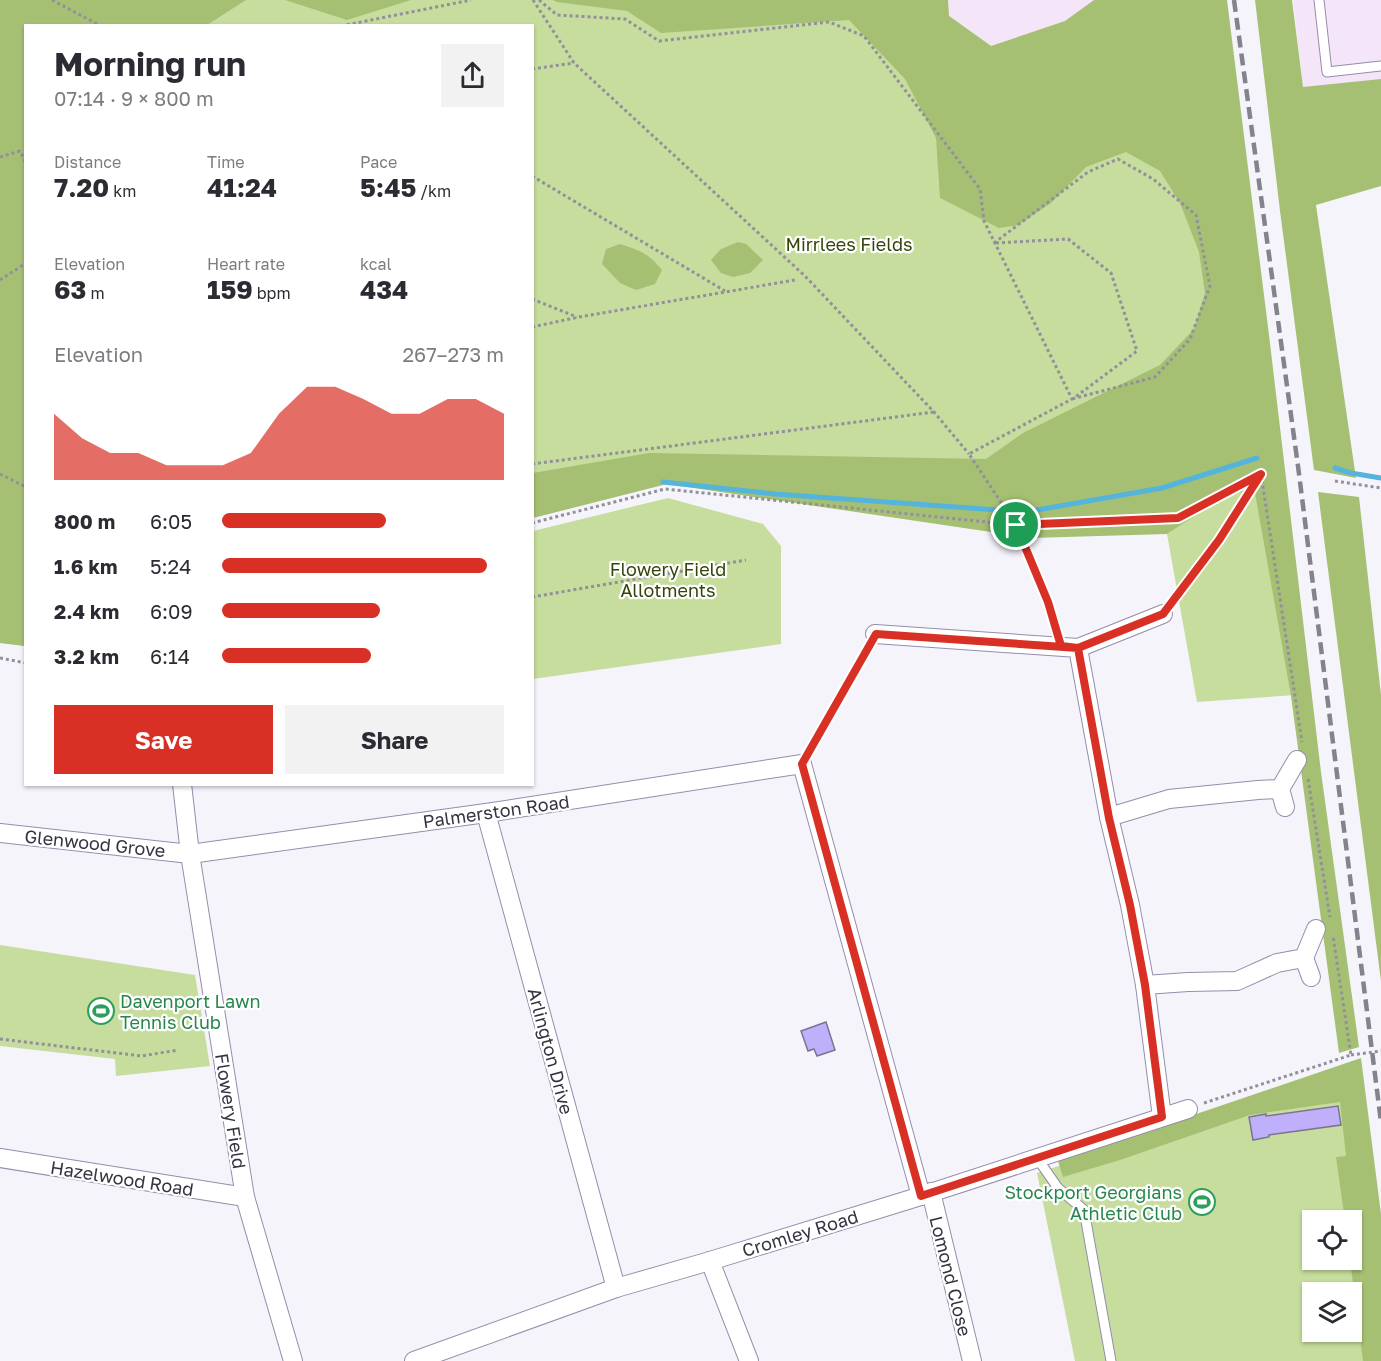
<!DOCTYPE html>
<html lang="en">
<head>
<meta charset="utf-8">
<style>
  :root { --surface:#fff; --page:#f2f2f3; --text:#2b2b33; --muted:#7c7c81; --accent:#d93025 }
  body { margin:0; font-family:"Golos Text",sans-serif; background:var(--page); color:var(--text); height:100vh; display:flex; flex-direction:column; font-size:22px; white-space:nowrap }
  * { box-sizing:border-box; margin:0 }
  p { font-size:20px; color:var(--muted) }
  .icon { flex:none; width:33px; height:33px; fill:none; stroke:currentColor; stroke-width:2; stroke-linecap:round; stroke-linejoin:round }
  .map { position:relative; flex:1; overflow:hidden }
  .details { position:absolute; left:24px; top:24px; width:510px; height:762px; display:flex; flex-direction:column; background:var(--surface); border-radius:0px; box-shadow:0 2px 4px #0004 }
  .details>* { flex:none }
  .tools { position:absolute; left:1302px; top:1210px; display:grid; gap:12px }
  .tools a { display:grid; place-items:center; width:60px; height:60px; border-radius:0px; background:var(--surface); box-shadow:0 2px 4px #0004; font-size:30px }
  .pin { position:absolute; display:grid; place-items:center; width:51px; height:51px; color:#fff; margin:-26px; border:3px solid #fff; border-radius:50%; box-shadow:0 2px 6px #0007 }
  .round { display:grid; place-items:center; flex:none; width:63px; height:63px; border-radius:0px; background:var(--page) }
  .headline { display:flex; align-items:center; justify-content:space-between; height:102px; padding:0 30px }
  h1 { font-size:33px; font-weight:700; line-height:45px }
  .figures { display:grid; grid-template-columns:repeat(3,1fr); gap:9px; height:102px; padding:6px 30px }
  .figures div { display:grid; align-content:center }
  .figures b { font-size:26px; font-weight:700 }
  .figures small { font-size:16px; font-weight:400 }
  .figures p { font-size:16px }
  .chart { height:168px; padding:12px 30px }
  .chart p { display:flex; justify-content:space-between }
  .chart svg { width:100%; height:108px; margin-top:6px; fill:var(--accent); opacity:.7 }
  .button { display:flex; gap:12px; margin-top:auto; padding:12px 30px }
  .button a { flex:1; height:69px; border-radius:0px; background:var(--accent); color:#fff; font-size:24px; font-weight:700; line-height:69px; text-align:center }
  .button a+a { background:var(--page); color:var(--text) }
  ul { padding:0 30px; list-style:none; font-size:20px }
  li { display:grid; grid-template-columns:96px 72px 1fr; align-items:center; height:45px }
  li i { height:15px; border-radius:8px; background:var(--accent) }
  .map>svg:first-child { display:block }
  .industrial { fill:#f5e5f8 }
  .green { fill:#c6dd9d; fill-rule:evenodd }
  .forest { fill:#a5c073 }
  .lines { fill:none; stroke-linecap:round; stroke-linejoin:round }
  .stream { stroke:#54b4db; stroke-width:5 }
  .building { fill:#c0affa; stroke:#7a7492; stroke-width:1.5 }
  .lane-casing { stroke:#948dac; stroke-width:11 }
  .street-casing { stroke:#948dac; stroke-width:20 }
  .path { stroke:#93909b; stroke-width:3; stroke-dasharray:3 3; stroke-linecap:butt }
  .lane { stroke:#fff; stroke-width:9 }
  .street { stroke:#fff; stroke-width:18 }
  .rail { stroke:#84828c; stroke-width:4.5; stroke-dasharray:12 6; stroke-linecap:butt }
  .path-bridge { stroke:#93909b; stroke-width:3; stroke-dasharray:3 3; stroke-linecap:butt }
  .route-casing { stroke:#fff; stroke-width:12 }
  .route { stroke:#d93025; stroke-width:8 }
  .labels { text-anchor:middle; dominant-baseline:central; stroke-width:4.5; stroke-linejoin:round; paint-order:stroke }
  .park-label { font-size:18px; fill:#34440a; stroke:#fff }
  .street-label { font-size:18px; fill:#363340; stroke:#fff }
  .leisure-label { font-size:18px; fill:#27864d; stroke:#fff; text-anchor:start }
</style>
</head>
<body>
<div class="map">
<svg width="1381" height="1361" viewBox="0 0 1381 1361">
  <rect width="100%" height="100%" fill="#f6f4fb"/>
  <g class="industrial">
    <path d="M927,0H1219L991,46Z"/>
    <path d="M1293,0H1381V186L1303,87Z"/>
  </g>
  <g class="green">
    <path d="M0,0H927L991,46L1220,7L1295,695L1197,702L1167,534L1201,511L663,478L533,512L532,26H26L25,646L0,643Z"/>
    <path d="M668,498L763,524L781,546V644L533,679V531Z"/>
    <path d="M0,945L195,975L210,1066L116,1076L115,1059L0,1046Z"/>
    <path d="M1346,1073L1380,1361H1075L1037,1173ZM1312,1221H1352V1260H1312ZM1312,1293H1352V1332H1312Z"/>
  </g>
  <g class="forest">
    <path d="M0,0H246L207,25L26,26L25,646L0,643Z"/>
    <path d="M285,0H411L347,20Z"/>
    <path d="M553,0H948L949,16L991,46L1065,21L1094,0H1227L1269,335L1321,772L1359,1047L1339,1053L1291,696L1255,493L1234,492L1207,508L1167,534L1031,538L667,484L533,518V473L649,453L986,459L1023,433L1160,365L1194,329L1205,293L1199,252L1180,203L1160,171L1126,152L1086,167L1051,203L1018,225L999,228L940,198L936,138L905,79L849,20L661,33L627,11L557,2Z"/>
    <path d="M1255,0H1292L1303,87L1381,79V186L1316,205L1356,478L1314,470L1280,211Z"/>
    <path d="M738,242L746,244L763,260L750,273L733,277L721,273L711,260L721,249Z"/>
    <path d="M620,244C641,251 648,253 662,270L655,284L636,290L620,283L602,264L606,249Z"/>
    <path d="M1318,492L1359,497L1381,695V981Z"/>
    <path d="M1361,1058L1381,1214V1361H1363L1350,1260H1352V1221H1345L1336,1157L1346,1156L1340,1102L1250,1115L1120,1160L1063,1177L1058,1161Z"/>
  </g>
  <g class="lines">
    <g class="stream">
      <path d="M1335,468L1351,473L1381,478"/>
      <path d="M663,482L775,494L1026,512L1162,488L1257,458"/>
    </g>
  </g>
  <g class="building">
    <path d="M826,1022L835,1050L817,1056L814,1049L808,1051L801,1031Z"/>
    <path d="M1338,1106L1341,1125L1269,1135V1137L1253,1140L1249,1117L1266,1114V1116Z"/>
  </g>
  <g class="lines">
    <defs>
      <g id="lane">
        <path d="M1319,0L1327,72L1381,66"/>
        <path d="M1037,1158L1058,1188L1084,1210L1111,1361"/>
      </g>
      <g id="street">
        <path d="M875,634L1078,648L1109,817L1130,905L1145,985L1162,1117"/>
        <path d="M1078,648L1163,614"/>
        <path d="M182,784L190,854L245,1197L293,1361"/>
        <path d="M1285,807L1280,789L1297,760"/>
        <path d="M486,813L616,1288"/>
        <path d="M1109,817L1169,799L1258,790L1280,789"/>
        <path d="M0,833L190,854L486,813L802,764L921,1196"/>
        <path d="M1311,977L1304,958L1316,929"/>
        <path d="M1145,985L1188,982L1237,981L1277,963L1304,958"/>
        <path d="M0,1158L245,1197"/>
        <path d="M931,1192L972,1361"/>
        <path d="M710,1261L749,1361"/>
        <path d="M414,1361L616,1288L710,1261L921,1196L1188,1109"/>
      </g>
    </defs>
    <use href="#lane" class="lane-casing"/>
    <use href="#street" class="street-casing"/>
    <g class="path">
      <path d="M52,0L101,26"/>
      <path d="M533,0L574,63L805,276L934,412L969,454"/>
      <path d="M539,0L557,15L625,19L659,41L829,22L864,36L980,189L984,221L1072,399L969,454L1016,525L1178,518L1261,474"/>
      <path d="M341,26L471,0"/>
      <path d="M532,69L574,63"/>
      <path d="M0,157L20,151L26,163"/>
      <path d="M532,176L725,291"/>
      <path d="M994,243L1088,172L1118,159L1153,179L1196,215L1210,286L1190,339L1155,377L1072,399"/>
      <path d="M996,243L1068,239L1111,273L1137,351L1074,398"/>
      <path d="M0,280L26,263"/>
      <path d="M532,299L577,317"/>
      <path d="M532,327L579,317L795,280"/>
      <path d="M532,464L934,412"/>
      <path d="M0,474L26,487"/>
      <path d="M1261,474L1302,742"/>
      <path d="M1335,481L1381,488"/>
      <path d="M532,523L665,489L1016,525L1048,602L1056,629"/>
      <path d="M532,597L746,560"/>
      <path d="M1173,600L1219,540L1260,475"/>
      <path d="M0,658L26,663"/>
      <path d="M810,749L867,648"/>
      <path d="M1308,779L1330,917"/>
      <path d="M0,1039L142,1056L178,1050"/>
      <path d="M1204,1103L1351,1055L1333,936"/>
    </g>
    <use href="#lane" class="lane"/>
    <use href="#street" class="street"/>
    <path class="rail" d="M1234,0L1298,466L1381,1122"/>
    <path class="path-bridge" d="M1351,1055L1381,1051"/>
  </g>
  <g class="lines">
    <defs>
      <path id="route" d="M1016,525L1048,602L1061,646L1078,648L1109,818L1130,905L1145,985L1162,1117L921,1196L802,764L876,634L1078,648L1163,614L1219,540L1261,474L1178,518L1016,525"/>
    </defs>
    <use href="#route" class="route-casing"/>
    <use href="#route" class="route"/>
  </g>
  <defs>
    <symbol id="stadium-ring" viewBox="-11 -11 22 22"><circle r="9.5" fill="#fff" stroke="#2e9e5b" stroke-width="1.5"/><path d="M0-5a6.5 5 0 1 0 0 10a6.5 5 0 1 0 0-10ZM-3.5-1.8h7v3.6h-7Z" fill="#2e9e5b"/></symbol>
  </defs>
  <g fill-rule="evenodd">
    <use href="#stadium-ring" x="86" y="996" width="30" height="30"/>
    <use href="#stadium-ring" x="1187" y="1187" width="30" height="30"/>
  </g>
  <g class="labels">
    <g class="park-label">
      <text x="849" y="244">Mirrlees Fields</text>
      <text x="668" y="569">Flowery Field<tspan x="668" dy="21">Allotments</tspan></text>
    </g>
    <g class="street-label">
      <text transform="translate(496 811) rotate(-8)">Palmerston Road</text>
      <text transform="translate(95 843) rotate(6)">Glenwood Grove</text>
      <text transform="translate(551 1051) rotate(75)">Arlington Drive</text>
      <text transform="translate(231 1111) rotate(81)">Flowery Field</text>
      <text transform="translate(122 1178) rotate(9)">Hazelwood Road</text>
      <text transform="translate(800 1233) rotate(-17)">Cromley Road</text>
      <text transform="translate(951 1276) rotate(76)">Lomond Close</text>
    </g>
    <g class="leisure-label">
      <text x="120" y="1001">Davenport Lawn<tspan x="120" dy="21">Tennis Club</tspan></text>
      <text x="1182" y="1192" text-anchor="end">Stockport Georgians<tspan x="1182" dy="21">Athletic Club</tspan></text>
    </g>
  </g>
</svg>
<div class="tools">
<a><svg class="icon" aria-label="locate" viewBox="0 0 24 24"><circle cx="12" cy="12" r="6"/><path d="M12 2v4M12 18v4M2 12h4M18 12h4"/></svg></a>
<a><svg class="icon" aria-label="layers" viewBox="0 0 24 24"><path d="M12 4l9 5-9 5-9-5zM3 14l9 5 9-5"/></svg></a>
</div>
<div class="pin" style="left:1016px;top:525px;background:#1e9e55"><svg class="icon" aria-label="arrive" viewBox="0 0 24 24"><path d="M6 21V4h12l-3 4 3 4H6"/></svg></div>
<section class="details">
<div class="headline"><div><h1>Morning run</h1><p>07:14 · 9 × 800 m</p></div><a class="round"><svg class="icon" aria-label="share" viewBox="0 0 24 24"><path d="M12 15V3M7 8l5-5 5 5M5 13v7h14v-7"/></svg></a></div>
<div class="figures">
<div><p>Distance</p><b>7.20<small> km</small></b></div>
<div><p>Time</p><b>41:24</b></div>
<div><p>Pace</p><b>5:45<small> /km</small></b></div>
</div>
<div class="figures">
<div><p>Elevation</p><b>63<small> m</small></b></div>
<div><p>Heart rate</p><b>159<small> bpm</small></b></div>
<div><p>kcal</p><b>434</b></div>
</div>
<div class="chart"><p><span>Elevation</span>267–273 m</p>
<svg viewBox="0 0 160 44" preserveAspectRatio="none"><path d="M0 44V17L10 27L20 33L30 33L40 38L50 38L60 38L70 33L80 17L90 6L100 6L110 11L120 17L130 17L140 11L150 11L160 17V44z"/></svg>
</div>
<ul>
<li><b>800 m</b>6:05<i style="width:58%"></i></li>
<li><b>1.6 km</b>5:24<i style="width:94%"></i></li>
<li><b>2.4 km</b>6:09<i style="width:56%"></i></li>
<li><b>3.2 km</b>6:14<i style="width:53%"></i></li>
</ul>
<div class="button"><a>Save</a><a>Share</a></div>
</section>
</div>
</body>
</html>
